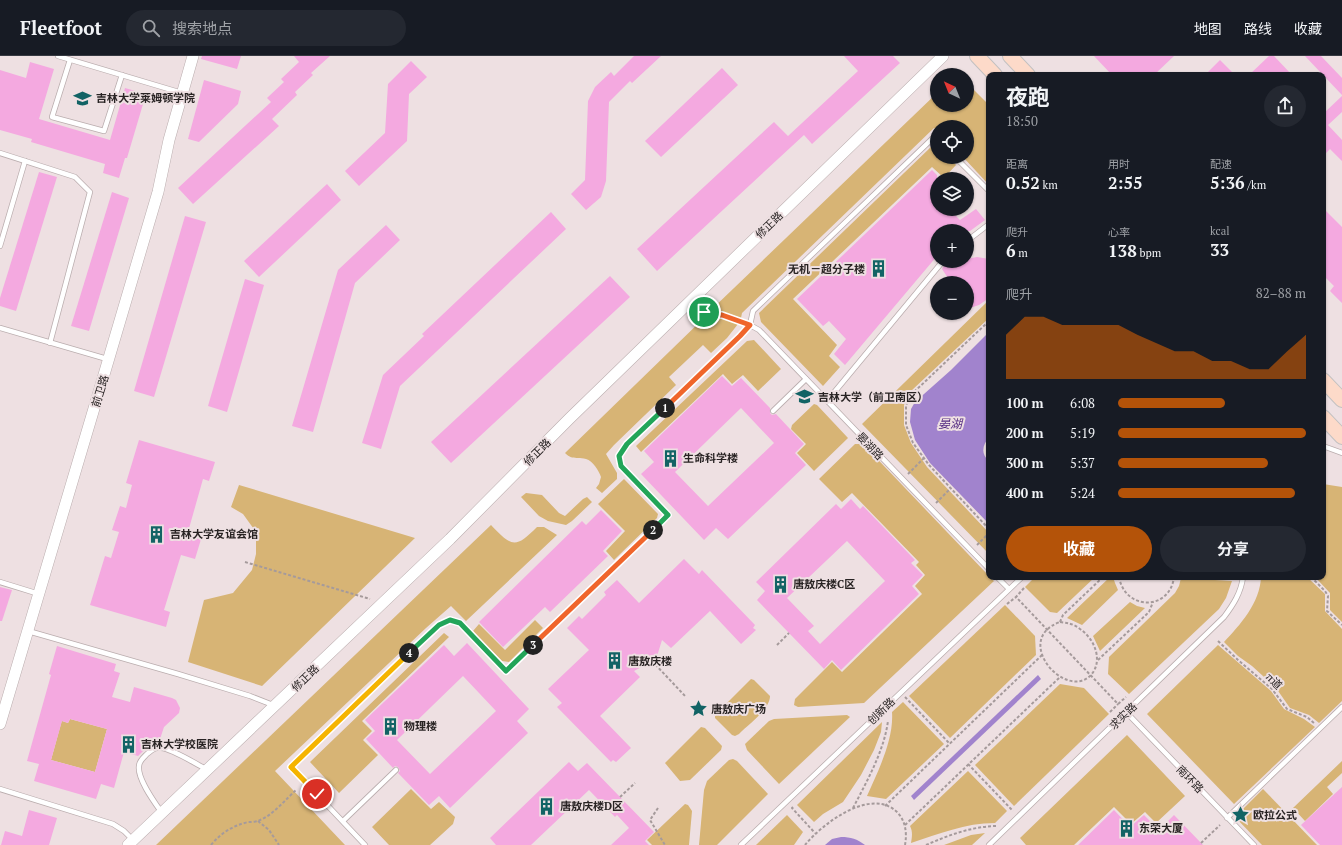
<!DOCTYPE html>
<html lang="zh">
<head>
<meta charset="utf-8">
<style>
  :root { --surface:#171b24; --page:#242831; --text:#f1f3f6; --muted:#9ea1a6; --line:#363941; --accent:#b45309 }
  body { margin:0; font-family:"PT Serif","Noto Sans SC",serif; background:var(--page); color:var(--text); height:100vh; display:flex; flex-direction:column; font-size:15px; white-space:nowrap }
  * { box-sizing:border-box; margin:0 }
  p { font-size:13px; color:var(--muted) }
  .icon { flex:none; width:22px; height:22px; fill:none; stroke:currentColor; stroke-width:2; stroke-linecap:round; stroke-linejoin:round }
  .map { position:relative; flex:1; overflow:hidden }
  .drawer { position:absolute; left:986px; top:16px; width:340px; height:508px; display:flex; flex-direction:column; background:var(--surface); border-radius:8px; box-shadow:0 1px 3px #0004 }
  .drawer>* { flex:none }
  .needle { width:26px; rotate:317deg }
  .buttons { position:absolute; left:930px; top:12px; display:grid; gap:8px }
  .buttons a { display:grid; place-items:center; width:44px; height:44px; border-radius:50%; background:var(--surface); box-shadow:0 1px 3px #0004; font-size:20px }
  .pin { position:absolute; display:grid; place-items:center; width:34px; height:34px; color:#fff; margin:-17px; border:2px solid #fff; border-radius:50%; box-shadow:0 1px 4px #0007 }
  .km { position:absolute; width:20px; height:20px; margin:-10px; border-radius:50%; background:#222; color:#fff; font-size:11px; line-height:20px; text-align:center }
  .round { display:grid; place-items:center; flex:none; width:42px; height:42px; border-radius:21px; background:var(--page) }
  .summary { display:flex; align-items:center; justify-content:space-between; height:68px; padding:0 20px }
  h1 { font-size:22px; font-weight:700; line-height:30px }
  .stats { display:grid; grid-template-columns:repeat(3,1fr); gap:6px; height:68px; padding:4px 20px }
  .stats div { display:grid; align-content:center }
  .stats b { font-size:17px; font-weight:700 }
  .stats small { font-size:11px; font-weight:400 }
  .stats p { font-size:11px }
  .chart { height:112px; padding:8px 20px }
  .chart p { display:flex; justify-content:space-between }
  .chart svg { width:100%; height:72px; margin-top:4px; fill:var(--accent); opacity:.7 }
  .primary-button { display:flex; gap:8px; margin-top:auto; padding:8px 20px }
  .primary-button a { flex:1; height:46px; border-radius:24px; background:var(--accent); color:#fff; font-size:16px; font-weight:700; line-height:46px; text-align:center }
  .primary-button a+a { background:var(--page); color:var(--text) }
  ul { padding:0 20px; list-style:none; font-size:13px }
  li { display:grid; grid-template-columns:64px 48px 1fr; align-items:center; height:30px }
  li i { height:10px; border-radius:5px; background:var(--accent) }
  header { display:flex; align-items:center; gap:24px; box-sizing:border-box; height:56px; padding:0 20px; background:var(--surface); border-bottom:1px solid var(--line) }
  header strong { font-size:19px }
  nav { display:flex; gap:22px; margin-inline-start:auto; font-size:14px }
  .search { width:280px; height:36px; background:var(--page); display:flex; align-items:center; gap:10px; box-sizing:border-box; padding:0 14px; border-radius:22px; color:var(--muted); font-size:15px }
  .map>svg:first-child { display:block }
  .green { fill:#d7b475 }
  .water { fill:#a183cd }
  .building { fill:#f4a9e0; fill-rule:evenodd }
  .lines { fill:none; stroke-linecap:round; stroke-linejoin:round }
  .service-casing { stroke:#baadae; stroke-width:6 }
  .tertiary-casing { stroke:#baadae; stroke-width:12 }
  .primary-casing { stroke:#c3c1c1; stroke-width:16 }
  .path { stroke:#a59a9b; stroke-width:2; stroke-dasharray:3 2; stroke-linecap:butt }
  .service { stroke:#fff; stroke-width:4.5 }
  .tertiary { stroke:#fff; stroke-width:11 }
  .primary { stroke:#fddac9; stroke-width:14 }
  .split-1-casing { stroke:#fff; stroke-width:8 }
  .split-2-casing { stroke:#fff; stroke-width:8 }
  .split-3-casing { stroke:#fff; stroke-width:8 }
  .split-4-casing { stroke:#fff; stroke-width:8 }
  .split-5-casing { stroke:#fff; stroke-width:8 }
  .split-6-casing { stroke:#fff; stroke-width:8 }
  .split-1 { stroke:#f0652b; stroke-width:5 }
  .split-2 { stroke:#22a559; stroke-width:5 }
  .split-3 { stroke:#f0652b; stroke-width:5 }
  .split-4 { stroke:#22a559; stroke-width:5 }
  .split-5 { stroke:#f5b400; stroke-width:5 }
  .split-6 { stroke:#f5b400; stroke-width:5 }
  .labels { text-anchor:middle; dominant-baseline:central; stroke-width:4; stroke-linejoin:round; paint-order:stroke }
  .poi-label { font-size:11px; font-weight:bold; fill:#282323; stroke:#eee0e2; text-anchor:start }
  .street-label { font-size:11px; fill:#282323; stroke:#eee0e2 }
  .water-label { font-size:12px; font-style:italic; fill:#552c83; stroke:#eee0e2 }
</style>
</head>
<body>
<header>
<strong>Fleetfoot</strong>
<div class="search"><svg class="icon" aria-label="search" viewBox="0 0 24 24"><circle cx="10" cy="10" r="6"/><path d="M15 15l6 6"/></svg>搜索地点</div>
<nav><a>地图</a><a>路线</a><a>收藏</a></nav>
</header>
<div class="map">
<svg width="1342" height="789" viewBox="0 0 1342 789">
  <rect width="100%" height="100%" fill="#eee0e2"/>
  <g class="green">
    <path d="M967,27L989,49V129L963,101H967V71H937V74L934,72L742,257L741,262L723,256L710,255L937,37V49H967Z"/>
    <path d="M933,89H937V101H949L956,109L944,122L932,111L793,243L837,289L829,300L840,311L823,330L761,266L759,257Z"/>
    <path d="M989,244V262L911,335L904,349V369L911,387L927,411L989,477V498L862,368Z"/>
    <path d="M706,260L722,261L738,268L727,282L711,297L703,289L669,321L676,329L614,389L606,398L617,417V423L602,437L596,432L599,428L601,421C599,415 593,405 586,403C577,400 573,405 565,397Z"/>
    <path d="M754,284L781,313L758,335L743,319L732,328L723,318L641,396L636,390L747,285Z"/>
    <path d="M814,348L817,349L848,382L814,415L797,397L806,388L791,373L792,369Z"/>
    <path d="M855,388H863L989,520V521L994,525L864,647L798,651L794,649L795,643L832,606L842,616L922,538L915,530L925,519L916,509L919,506L852,437L842,446L819,423Z"/>
    <path d="M624,423L658,458L657,462L614,504L606,495L625,475L598,448Z"/>
    <path d="M1323,428L1342,431V566L1330,554V537L1315,521H1323Z"/>
    <path d="M239,429L415,482L262,630L188,606L204,544L233,537L252,514L256,498V476L243,458L231,451Z"/>
    <path d="M526,437L542,439L559,457L565,460L583,443L587,441L592,446L572,465L566,469L548,465L539,460L521,441Z"/>
    <path d="M491,469C512,491 515,493 537,471H544L557,479L466,565L451,550L426,572L275,715L345,789H156Z"/>
    <path d="M1035,521H1095L1057,557L1050,556L1025,531Z"/>
    <path d="M1110,521H1113L1115,527L1118,534L1082,569L1067,562Z"/>
    <path d="M1261,521H1307L1325,538V555L1342,573V645L1319,667L1309,659L1290,652L1276,632L1252,610L1238,600L1224,586C1240,569 1260,547 1261,521Z"/>
    <path d="M1181,522L1232,525L1226,542L1219,553L1129,638L1108,618L1109,601L1175,537L1179,530Z"/>
    <path d="M1130,546L1137,550L1145,552L1100,595L1093,580Z"/>
    <path d="M1005,549L1035,580L1036,599L950,682L909,640Z"/>
    <path d="M535,564L543,572L509,606L502,605L473,575L479,568L505,594Z"/>
    <path d="M444,577L449,581L362,665L372,675L363,684L378,699L339,737L310,706Z"/>
    <path d="M1218,589L1271,635L1284,653L1304,663L1315,671L1234,748L1147,658Z"/>
    <path d="M751,623L754,624L770,640C770,653 748,669 739,678L735,680L732,679L715,662V659Z"/>
    <path d="M1060,628L1084,632L1109,658L1014,750L975,709Z"/>
    <path d="M903,646L944,688L886,743L867,740C878,715 894,684 892,656Z"/>
    <path d="M847,659L850,661L779,728L747,694L745,688L769,665L774,663Z"/>
    <path d="M70,663L107,673L95,716L51,704L62,664V665L68,667Z"/>
    <path d="M882,666L881,676L874,694L861,719L843,746L823,758L814,766L797,749Z"/>
    <path d="M701,671L705,672L722,690L721,694L690,724L680,725L665,707Z"/>
    <path d="M1127,679L1185,740L1156,767L1145,756L1131,768L1114,751L1074,789H1026L1020,782Z"/>
    <path d="M733,703L737,705L768,738L717,789H699L704,734L707,725L729,704Z"/>
    <path d="M1342,705V717L1327,731L1333,738L1305,765L1293,752Z"/>
    <path d="M968,715L1007,755L995,767C965,767 939,778 911,787C912,781 913,776 910,770Z"/>
    <path d="M411,733L431,753L439,746L455,761L453,768L430,789H389L372,771Z"/>
    <path d="M1263,733L1317,789H1262L1235,761Z"/>
    <path d="M685,748L688,749L692,755L689,789H652L647,784Z"/>
    <path d="M787,759L803,776L794,789H756Z"/>
    <path d="M985,777L972,789H944L971,779Z"/>
  </g>
  <g class="water">
    <path d="M989,276V381C983,389 980,397 989,405V468L930,407L915,384L910,366L911,353L915,346L951,314Z"/>
    <path d="M1038,619L1041,623L914,744L911,740Z"/>
    <path d="M841,781C851,781 857,783 865,789H825L832,783Z"/>
  </g>
  <g class="building">
    <path d="M202,0H241L237,13L201,3Z"/>
    <path d="M294,0H330L311,17L313,19L295,36L297,39L272,63L279,70L193,148L178,132L271,46L267,42L284,26L281,23L299,6Z"/>
    <path d="M634,0H661L632,27L630,25L609,46L606,125L601,141L586,154L571,138L585,124L588,45L595,31L611,16L614,20Z"/>
    <path d="M844,0H893L900,7L812,88L804,79L657,215L637,193L774,66L788,80L858,15Z"/>
    <path d="M1094,0H1174L1154,19H1112Z"/>
    <path d="M1269,0H1274L1292,19H1249Z"/>
    <path d="M1305,0H1321L1342,22V39Z"/>
    <path d="M1220,4L1235,19H1205Z"/>
    <path d="M411,5L427,21L409,38L407,85L359,130L345,115L385,77L388,28Z"/>
    <path d="M30,6L54,13L39,63L110,84L125,32L146,38L127,102H125L119,122L103,117L105,108L31,86L32,83L0,74V14L26,22Z"/>
    <path d="M722,12L738,29L661,101L645,85Z"/>
    <path d="M204,24L241,35L238,48L199,86L188,83Z"/>
    <path d="M1342,40V56L1328,69L1342,84V105L1330,93L1323,100V58Z"/>
    <path d="M932,114L937,119V153H949L960,164L976,153L985,164L970,175H937V200L845,309L834,298L846,283L829,265L823,270L797,243Z"/>
    <path d="M39,116L57,121L16,255L0,250V242Z"/>
    <path d="M327,128L341,144L259,221L244,205Z"/>
    <path d="M112,136L129,142L89,275L71,270Z"/>
    <path d="M1323,152L1342,171V247L1330,235L1334,230L1323,219Z"/>
    <path d="M551,156L566,173L400,330L381,393L362,387L383,319L424,280L422,278Z"/>
    <path d="M185,160L206,166L154,341L134,335Z"/>
    <path d="M386,169L400,184L355,227L313,376L292,370L338,214Z"/>
    <path d="M977,201L989,203V242L979,249L967,253V227H947L948,222L942,213L947,205H950L956,211L962,206L967,205V203Z"/>
    <path d="M610,220L630,241L451,407L431,386Z"/>
    <path d="M245,223L264,229L227,356L208,350Z"/>
    <path d="M722,320L732,330L741,322L770,352V357L772,359L776,358L804,388L795,397L806,409L728,483L716,472L704,484L641,418L654,406L644,395ZM741,352L774,387L708,450L675,416Z"/>
    <path d="M139,384L215,406L209,425L203,423L188,476L202,480L195,503L181,499L164,554L170,556L166,571L90,549L105,500L111,502L119,476L112,474L120,450L126,452L132,429L126,427Z"/>
    <path d="M851,443L860,453L863,450L915,504L911,507L923,519L912,530L919,538L841,614L832,604L824,613L757,544L765,535L756,526L836,448L841,453ZM847,485L885,525L820,588L808,575L814,570L787,542Z"/>
    <path d="M601,454L622,475L603,495L608,500L550,556L545,551L503,591L479,566L582,465L586,469Z"/>
    <path d="M684,503L699,518L702,514L755,569L753,572L756,574L741,588L710,555L671,592L662,584L658,597L653,605L634,615L640,621L600,660L631,692L616,706L613,704L611,706L557,651L562,647L548,633L589,594L567,572L579,560L582,563L606,539L604,536L617,524L639,547Z"/>
    <path d="M0,531L12,534L2,565H0Z"/>
    <path d="M467,587L529,653L517,665L528,677L450,752L439,740L429,749L398,717L400,715L398,711L395,710L393,712L366,683L375,675L365,664L444,589L454,600ZM463,620L496,655L430,718L397,684Z"/>
    <path d="M57,590L116,608L114,615L120,617L112,641L130,646L134,631L172,642L176,644L180,652L179,657L164,671L160,683L156,687L148,690L138,700L124,696L114,732L101,728L96,743L34,725L39,708L27,705L51,619L49,618ZM70,663L107,673L95,716L51,704L62,665L68,667Z"/>
    <path d="M569,706L578,715L587,707L654,776L645,785L649,789H611L629,772L617,759L615,761L589,734L531,789H496L490,782Z"/>
    <path d="M1342,731V789H1320L1301,769Z"/>
    <path d="M29,754L57,762L49,789H1L5,775L22,780Z"/>
    <path d="M1114,754L1130,771L1144,759L1159,774L1174,759L1203,789H1078Z"/>
  </g>
  <g class="lines">
    <defs>
      <g id="service">
        <path d="M58,0L182,37"/>
        <path d="M70,4L52,61L104,75L122,19"/>
        <path d="M0,97L75,121L90,136L50,287"/>
        <path d="M955,101L989,135"/>
        <path d="M967,185L989,168"/>
        <path d="M0,190L25,105"/>
        <path d="M750,269L759,274L989,513"/>
        <path d="M0,272L107,303"/>
        <path d="M827,345L943,205"/>
        <path d="M773,355L806,323"/>
        <path d="M1323,390L1342,397"/>
        <path d="M997,521L1009,533"/>
        <path d="M0,526L39,538"/>
        <path d="M28,575L178,618L250,640L273,649"/>
        <path d="M1127,657L1254,789"/>
        <path d="M0,733L113,768L124,775L133,784"/>
        <path d="M162,757C155,747 137,723 139,710C139,705 144,701 147,698C152,694 155,691 161,692C173,693 194,707 206,713"/>
        <path d="M1227,762L1342,651"/>
        <path d="M343,765L396,714"/>
        <path d="M365,789L291,711L439,569L449,564L460,567L506,615L669,459L621,410L619,400L627,388L740,280L750,269L753,255L935,80L937,82"/>
        <path d="M741,789L1022,521"/>
        <path d="M989,789L1224,561C1233,549 1241,537 1243,521"/>
      </g>
      <g id="tertiary">
        <path d="M0,668L98,339L158,136L169,84L193,0"/>
        <path d="M128,789L450,483L569,363L943,0"/>
      </g>
      <g id="primary">
        <path d="M977,0L995,19"/>
        <path d="M1010,0L1028,19"/>
        <path d="M1323,324L1342,344"/>
        <path d="M1323,361L1342,381"/>
      </g>
    </defs>
    <use href="#service" class="service-casing"/>
    <use href="#tertiary" class="tertiary-casing"/>
    <use href="#primary" class="primary-casing"/>
    <g class="path">
      <path d="M704,256L710,258L722,259L743,266"/>
      <path d="M989,265L913,337L906,349V369L913,387L929,409L989,473"/>
      <path d="M908,418L924,402"/>
      <path d="M936,447L951,432"/>
      <path d="M977,489L989,477"/>
      <path d="M245,506L370,543"/>
      <path d="M1119,521C1125,555 1170,555 1174,521"/>
      <path d="M1311,521L1325,535L1328,540L1327,555L1342,569"/>
      <path d="M1024,532L1016,541L1118,648L1126,641"/>
      <path d="M1007,548L1016,541"/>
      <path d="M1060,566C1068,567 1074,568 1080,573C1095,583 1104,606 1090,620C1064,644 1012,583 1060,566Z"/>
      <path d="M1060,566L1063,559L1103,521"/>
      <path d="M1218,585L1238,604L1272,633L1287,653L1307,661L1315,668"/>
      <path d="M777,589L789,577"/>
      <path d="M1098,604L1149,556L1153,546"/>
      <path d="M652,605L686,641"/>
      <path d="M905,641L950,688"/>
      <path d="M1110,656L1118,648"/>
      <path d="M968,708L1013,755"/>
      <path d="M620,741L635,727"/>
      <path d="M885,750L1042,599"/>
      <path d="M793,751L792,752L815,777"/>
      <path d="M658,752L650,764L665,789"/>
      <path d="M853,752C867,725 884,695 888,665"/>
      <path d="M258,765L269,774L279,789"/>
      <path d="M905,769L1060,621"/>
      <path d="M1201,787L1220,769"/>
      <path d="M211,789C221,777 232,770 248,766C252,766 257,766 260,764C273,759 286,743 296,734"/>
      <path d="M805,789C823,767 872,730 898,757C906,766 907,778 905,789"/>
      <path d="M926,789C949,779 973,770 998,770"/>
    </g>
    <use href="#service" class="service"/>
    <use href="#tertiary" class="tertiary"/>
    <use href="#primary" class="primary"/>
  </g>
  <g class="lines">
    <defs>
      <path id="split-1" d="M665,352L740,280L750,269L722,259L710,258L704,256"/>
      <path id="split-2" d="M653,474L668,459L621,410L619,400L627,388L665,352"/>
      <path id="split-3" d="M533,589L653,474"/>
      <path id="split-4" d="M409,597L439,569L450,564L460,567L506,615L533,589"/>
      <path id="split-5" d="M292,712L291,711L409,597"/>
      <path id="split-6" d="M292,712L317,738"/>
    </defs>
    <use href="#split-1" class="split-1-casing"/>
    <use href="#split-2" class="split-2-casing"/>
    <use href="#split-3" class="split-3-casing"/>
    <use href="#split-4" class="split-4-casing"/>
    <use href="#split-5" class="split-5-casing"/>
    <use href="#split-6" class="split-6-casing"/>
    <use href="#split-1" class="split-1"/>
    <use href="#split-2" class="split-2"/>
    <use href="#split-3" class="split-3"/>
    <use href="#split-4" class="split-4"/>
    <use href="#split-5" class="split-5"/>
    <use href="#split-6" class="split-6"/>
  </g>
  <defs>
    <symbol id="university-bare" viewBox="-9 -9 18 18"><path d="M0-5L7-2L0 1L-7-2ZM-4 1L0 2.5L4 1V4Q0 6-4 4Z" fill="#126365" stroke="#eee0e2" stroke-width="2.5" paint-order="stroke"/></symbol>
    <symbol id="building-bare" viewBox="-9 -9 18 18"><path d="M-4-6H4V6H1V3H-1V6H-4ZM-2.5-4.3h1.7v1.8h-1.7ZM.8-4.3h1.7v1.8H.8ZM-2.5-1h1.7V.8h-1.7ZM.8-1h1.7V.8H.8Z" fill="#126365" stroke="#eee0e2" stroke-width="2.5" paint-order="stroke"/></symbol>
    <symbol id="sight-bare" viewBox="-9 -9 18 18"><path d="M0-6L1.8-2.2L6-1.7L2.9 1.2L3.7 5.4L0 3.3L-3.7 5.4L-2.9 1.2L-6-1.7L-1.8-2.2Z" fill="#126365" stroke="#eee0e2" stroke-width="2.5" paint-order="stroke"/></symbol>
  </defs>
  <g fill-rule="evenodd">
    <use href="#university-bare" x="70" y="30" width="25" height="25"/>
    <use href="#building-bare" x="866" y="200" width="25" height="25"/>
    <use href="#university-bare" x="792" y="328" width="25" height="25"/>
    <use href="#building-bare" x="658" y="390" width="25" height="25"/>
    <use href="#building-bare" x="144" y="466" width="25" height="25"/>
    <use href="#building-bare" x="768" y="516" width="25" height="25"/>
    <use href="#building-bare" x="602" y="592" width="25" height="25"/>
    <use href="#sight-bare" x="686" y="640" width="25" height="25"/>
    <use href="#building-bare" x="378" y="658" width="25" height="25"/>
    <use href="#building-bare" x="116" y="676" width="25" height="25"/>
    <use href="#building-bare" x="534" y="738" width="25" height="25"/>
    <use href="#sight-bare" x="1228" y="746" width="25" height="25"/>
    <use href="#building-bare" x="1114" y="760" width="25" height="25"/>
  </g>
  <g class="labels">
    <g class="poi-label">
      <text x="96" y="42">吉林大学莱姆顿学院</text>
      <text x="865" y="213" text-anchor="end">无机－超分子楼</text>
      <text x="818" y="341">吉林大学（前卫南区）</text>
      <text x="683" y="402">生命科学楼</text>
      <text x="170" y="478">吉林大学友谊会馆</text>
      <text x="793" y="528">唐敖庆楼C区</text>
      <text x="628" y="605">唐敖庆楼</text>
      <text x="711" y="653">唐敖庆广场</text>
      <text x="404" y="670">物理楼</text>
      <text x="141" y="688">吉林大学校医院</text>
      <text x="560" y="750">唐敖庆楼D区</text>
      <text x="1253" y="759">欧拉公式</text>
      <text x="1139" y="772">东荣大厦</text>
    </g>
    <g class="street-label">
      <text transform="translate(769 169) rotate(-44)">修正路</text>
      <text transform="translate(100 335) rotate(-73)">前卫路</text>
      <text transform="translate(870 390) rotate(46)">晏湖路</text>
      <text transform="translate(537 396) rotate(-45)">修正路</text>
      <text transform="translate(305 622) rotate(-44)">修正路</text>
      <text transform="translate(1274 625) rotate(46)">π道</text>
      <text transform="translate(881 655) rotate(-44)">创新路</text>
      <text transform="translate(1123 660) rotate(-44)">求实路</text>
      <text transform="translate(1190 723) rotate(46)">南环路</text>
    </g>
    <g class="water-label">
      <text x="950" y="367">晏湖</text>
    </g>
  </g>
</svg>
<div class="buttons">
<a><svg class="needle" viewBox="-14 -14 28 28"><path d="M0-13l5 13h-10z" fill="#e53935"/><path d="M0 13l5-13h-10z" fill="#9ea1a6"/></svg></a>
<a><svg class="icon" aria-label="locate" viewBox="0 0 24 24"><circle cx="12" cy="12" r="6"/><path d="M12 2v4M12 18v4M2 12h4M18 12h4"/></svg></a>
<a><svg class="icon" aria-label="layers" viewBox="0 0 24 24"><path d="M12 4l9 5-9 5-9-5zM3 14l9 5 9-5"/></svg></a>
<a>+</a>
<a>−</a>
</div>
<div class="pin" style="left:704px;top:256px;background:#1e9e55"><svg class="icon" aria-label="arrive" viewBox="0 0 24 24"><path d="M6 21V4h12l-3 4 3 4H6"/></svg></div>
<div class="pin" style="left:317px;top:738px;background:#d93025"><svg class="icon" aria-label="check" viewBox="0 0 24 24"><path d="M5 12l5 5 9-10"/></svg></div>
<b class="km" style="left:665px;top:352px">1</b>
<b class="km" style="left:653px;top:474px">2</b>
<b class="km" style="left:533px;top:589px">3</b>
<b class="km" style="left:409px;top:597px">4</b>
<section class="drawer">
<div class="summary"><div><h1>夜跑</h1><p>18:50</p></div><a class="round"><svg class="icon" aria-label="share" viewBox="0 0 24 24"><path d="M12 15V3M7 8l5-5 5 5M5 13v7h14v-7"/></svg></a></div>
<div class="stats">
<div><p>距离</p><b>0.52<small> km</small></b></div>
<div><p>用时</p><b>2:55</b></div>
<div><p>配速</p><b>5:36<small> /km</small></b></div>
</div>
<div class="stats">
<div><p>爬升</p><b>6<small> m</small></b></div>
<div><p>心率</p><b>138<small> bpm</small></b></div>
<div><p>kcal</p><b>33</b></div>
</div>
<div class="chart"><p><span>爬升</span>82–88 m</p>
<svg viewBox="0 0 160 44" preserveAspectRatio="none"><path d="M0 44V17L10 6L20 6L30 11L40 11L50 11L60 11L70 17L80 22L90 27L100 27L110 33L120 33L130 38L140 38L150 27L160 17V44z"/></svg>
</div>
<ul>
<li><b>100 m</b>6:08<i style="width:57%"></i></li>
<li><b>200 m</b>5:19<i style="width:100%"></i></li>
<li><b>300 m</b>5:37<i style="width:80%"></i></li>
<li><b>400 m</b>5:24<i style="width:94%"></i></li>
</ul>
<div class="primary-button"><a>收藏</a><a>分享</a></div>
</section>
</div>
</body>
</html>
